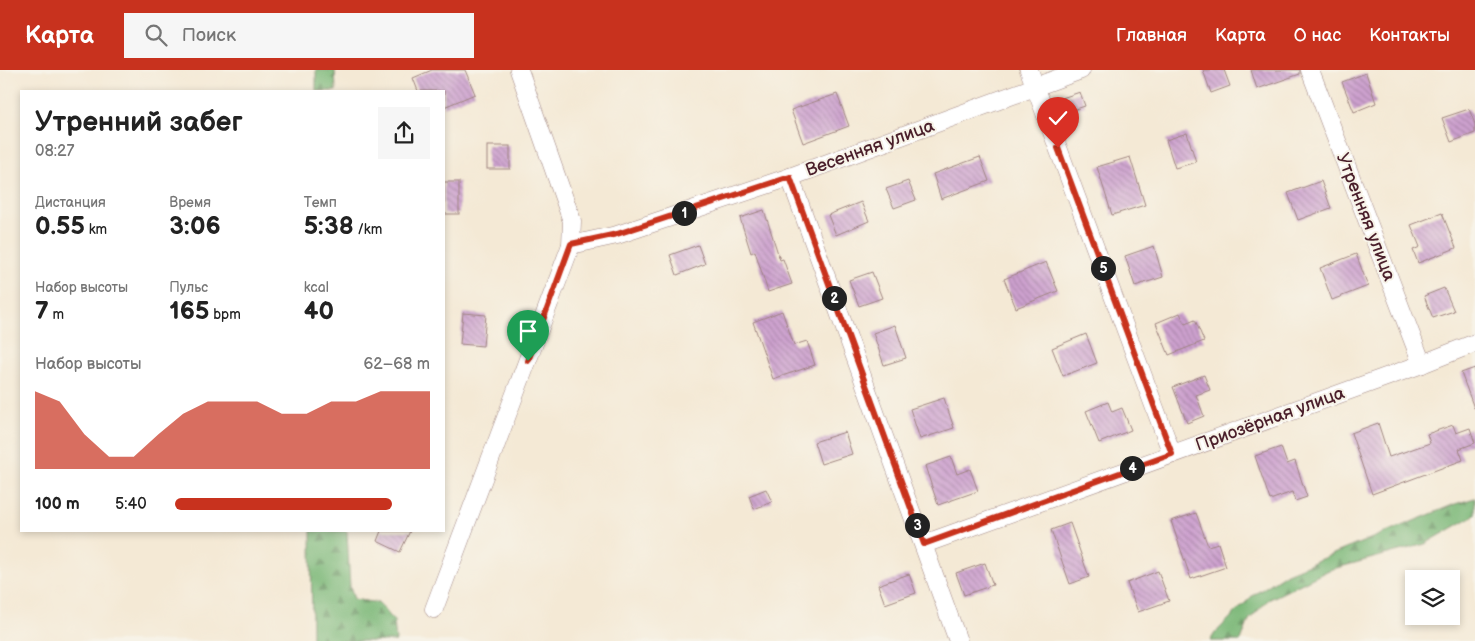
<!DOCTYPE html>
<html lang="ru">
<head>
<meta charset="utf-8">
<style>
  :root { --surface:#fff; --page:#f6f6f6; --text:#222; --muted:#767676; --accent:#c8321e }
  body { margin:0; font-family:"Balsamiq Sans",sans-serif; background:var(--page); color:var(--text); height:100vh; display:flex; flex-direction:column; font-size:19px; white-space:nowrap }
  * { box-sizing:border-box; margin:0 }
  p { font-size:16px; color:var(--muted) }
  .icon { flex:none; width:28px; height:28px; fill:none; stroke:currentColor; stroke-width:2; stroke-linecap:round; stroke-linejoin:round }
  .map { position:relative; flex:1; overflow:hidden }
  .side { position:absolute; left:20px; top:20px; width:425px; height:442px; display:flex; flex-direction:column; background:var(--surface); border-radius:0px; box-shadow:0 2px 8px #0003 }
  .side>* { flex:none }
  .buttons { position:absolute; left:1405px; top:500px; display:grid; gap:10px }
  .buttons a { display:grid; place-items:center; width:55px; height:55px; border-radius:0px; background:var(--surface); box-shadow:0 2px 8px #0003; font-size:25px }
  .pin { position:absolute; display:grid; place-items:center; width:42px; height:42px; color:#fff; margin:-51px -21px; border-radius:50% 50% 50% 0; rotate:-45deg; box-shadow:0 0 5px #0007 }
  .pin .icon { rotate:45deg }
  .km { position:absolute; width:25px; height:25px; margin:-12px; border-radius:50%; background:#222; color:#fff; font-size:14px; line-height:25px; text-align:center }
  .round { display:grid; place-items:center; flex:none; width:52px; height:52px; border-radius:0px; background:var(--page) }
  .headline { display:flex; align-items:center; justify-content:space-between; height:85px; padding:0 15px }
  h1 { font-size:28px; font-weight:600; line-height:38px }
  .figures { display:grid; grid-template-columns:repeat(3,1fr); gap:8px; height:85px; padding:5px 15px }
  .figures div { display:grid; align-content:center }
  .figures b { font-size:25px; font-weight:600 }
  .figures small { font-size:14px; font-weight:400 }
  .figures p { font-size:14px }
  .chart { height:140px; padding:10px 15px }
  .chart p { display:flex; justify-content:space-between }
  .chart svg { width:100%; height:90px; margin-top:5px; fill:var(--accent); opacity:.7 }
  ul { padding:0 15px; list-style:none; font-size:16px }
  li { display:grid; grid-template-columns:80px 60px 1fr; align-items:center; height:38px }
  li i { height:12px; border-radius:6px; background:var(--accent) }
  header { display:flex; align-items:center; gap:30px; box-sizing:border-box; height:70px; padding:0 25px; background:var(--accent); color:#fff }
  header strong { font-size:24px }
  nav { display:flex; gap:28px; margin-inline-start:auto; font-size:18px }
  .search { width:350px; height:45px; background:var(--page); display:flex; align-items:center; gap:12px; box-sizing:border-box; padding:0 18px; border-radius:0px; color:var(--muted); font-size:19px }
  .map>svg:first-child { display:block }
  .forest { fill:url(#forest-firs); stroke:#636c52 }
  .building { fill:url(#building-back-hatch) }
  .lines { fill:none; stroke-linecap:round; stroke-linejoin:round }
  .minor-casing { stroke:#9f8480; stroke-width:19 }
  .minor { stroke:#fff; stroke-width:18 }
  .route-casing { stroke:#fff; stroke-width:10 }
  .route { stroke:#c8321e; stroke-width:6 }
  .labels { text-anchor:middle; dominant-baseline:central; stroke-width:4; stroke-linejoin:round; paint-order:stroke }
  .street-label { font-size:18px; fill:#4a1f2b; stroke:#f7f3e8 }
</style>
</head>
<body>
<header>
<strong>Карта</strong>
<div class="search"><svg class="icon" aria-label="search" viewBox="0 0 24 24"><circle cx="10" cy="10" r="6"/><path d="M15 15l6 6"/></svg>Поиск</div>
<nav><a>Главная</a><a>Карта</a><a>О нас</a><a>Контакты</a></nav>
</header>
<div class="map">
<svg width="1475" height="571" viewBox="0 0 1475 571">
  <defs>
    <pattern id="forest-firs" width="22" height="20" patternUnits="userSpaceOnUse" patternTransform="scale(1.25)"><rect width="22" height="20" fill="#7cb878"/><path d="M5 1l3.5 6h-7zM16 11l3.5 6h-7z" fill="#689563"/></pattern>
    <pattern id="building-back-hatch" width="6" height="6" patternUnits="userSpaceOnUse" patternTransform="scale(1.25)"><rect width="6" height="6" fill="#cda1cf"/><path d="M-1 5l2 2M0 0l6 6M5-1l2 2" fill="none" stroke="#a883a8"/></pattern>
  </defs>
  <rect width="100%" height="100%" fill="#f7f3e8"/>
  <filter id="ink" filterUnits="userSpaceOnUse"><feTurbulence type="fractalNoise" baseFrequency=".02" numOctaves="2"/><feDisplacementMap in="SourceGraphic" scale="10" xChannelSelector="R" yChannelSelector="G"/><feConvolveMatrix kernelMatrix="1 2 1 2 8 2 1 2 1" color-interpolation-filters="sRGB"/></filter>
  <filter id="wash" filterUnits="userSpaceOnUse"><feTurbulence type="fractalNoise" baseFrequency=".0096" numOctaves="4" result="noise"/><feDisplacementMap in="SourceGraphic" scale="20" xChannelSelector="R" yChannelSelector="G"/><feGaussianBlur stdDeviation="1.12" result="paint"/><feColorMatrix in="noise" values="0 0 0 0 0 0 0 0 0 0 0 0 0 0 0 0 0 1.4 0 .05"/><feComposite in="paint" operator="in"/></filter>
  <g filter="url(#wash)">
    <rect width="100%" height="100%" fill="#f4e9d5"/>
    <g class="forest">
      <path d="M316,0H335L336,21H316Z"/>
      <path d="M1475,428V445L1425,474L1329,500L1268,530L1249,550L1241,571H1210L1215,563L1252,526L1287,503L1455,434Z"/>
      <path d="M311,461H347L350,517L354,529L379,533L394,551L396,571H312Z"/>
    </g>
    <g id="blocks">
      <g class="building">
        <path d="M432,0H465L475,24L444,37V21H418L413,8Z"/>
        <path d="M1203,0H1224L1230,16L1211,23Z"/>
        <path d="M1251,0H1300V4L1257,19Z"/>
        <path d="M1366,3L1376,33L1354,42L1342,12Z"/>
        <path d="M1080,22L1085,36L1067,42L1062,28Z"/>
        <path d="M837,24L849,56L803,73L791,40Z"/>
        <path d="M1469,39L1475,54V63L1451,72L1442,48Z"/>
        <path d="M1187,63L1196,92L1175,98L1166,70Z"/>
        <rect x="487" y="76" width="23" height="23"/>
        <path d="M980,87L989,111L941,129L933,104Z"/>
        <path d="M1130,87L1145,135L1112,145L1097,97Z"/>
        <path d="M908,111L916,130L894,138L886,119Z"/>
        <path d="M1321,111L1331,138L1298,150L1288,123Z"/>
        <rect x="444" y="112" width="15" height="32"/>
        <path d="M861,132L869,151L836,165L828,145Z"/>
        <path d="M764,140L780,190L783,189L792,214L768,222L755,181L751,183L740,148Z"/>
        <path d="M1442,143L1456,178L1418,193L1413,180L1420,177L1411,155Z"/>
        <path d="M698,175L705,194L677,205L670,185Z"/>
        <path d="M1154,176L1163,207L1135,216L1125,186Z"/>
        <path d="M1356,184L1368,216L1332,230L1320,198Z"/>
        <path d="M1046,192L1058,221L1016,238L1004,209Z"/>
        <path d="M872,202L882,228L859,236L849,210Z"/>
        <path d="M1444,218L1454,241L1433,248L1424,226Z"/>
        <path d="M782,241L794,275L807,271L815,295L773,309L753,252Z"/>
        <path d="M463,243L486,245L483,276L460,274Z"/>
        <path d="M1180,243L1185,254L1195,250L1204,271L1169,285L1156,253Z"/>
        <path d="M895,255L906,288L884,295L873,263Z"/>
        <path d="M1086,264L1097,293L1063,306L1052,278Z"/>
        <path d="M1475,298V338H1474L1461,303Z"/>
        <path d="M1204,305L1210,320L1196,325L1204,346L1187,353L1173,317Z"/>
        <path d="M944,328L954,358L920,369L910,339Z"/>
        <path d="M1108,332L1112,342L1122,338L1131,360L1099,373L1086,341Z"/>
        <path d="M1378,353L1389,387L1430,373L1427,364L1453,355L1456,363L1470,358L1475,373L1459,379L1463,390L1372,424L1351,363Z"/>
        <path d="M845,362L852,384L821,394L814,372Z"/>
        <path d="M1281,377L1287,394L1295,391L1307,427L1295,431L1292,422L1270,430L1255,386Z"/>
        <path d="M951,387L957,404L970,399L978,421L938,435L925,396Z"/>
        <path d="M766,419L772,432L754,439L749,426Z"/>
        <path d="M1196,443L1208,476L1218,473L1226,497L1191,509L1171,451Z"/>
        <path d="M1070,453L1089,507L1070,514L1051,460Z"/>
        <path d="M381,461H410L400,482L377,471Z"/>
        <path d="M985,493L993,515L964,525L956,503Z"/>
        <path d="M1158,501L1169,531L1138,542L1127,513Z"/>
        <path d="M909,504L916,523L885,534L878,515Z"/>
      </g>
    </g>
  </g>
  <g filter="url(#ink)">
    <use href="#blocks" fill-opacity="0" stroke="#9f8480" stroke-width="1"/>
    <g class="lines">
      <defs>
        <g id="minor">
          <path d="M1029,0L1172,384"/>
          <path d="M1310,0L1422,294"/>
          <path d="M790,107L958,571"/>
          <path d="M571,175L617,165L790,107L1081,0"/>
          <path d="M924,474L1422,294L1475,273"/>
          <path d="M434,539L571,175L572,151L519,0"/>
        </g>
      </defs>
      <use href="#minor" class="minor-casing"/>
      <use href="#minor" class="minor"/>
    </g>
  </g>
  <g class="lines" filter="url(#ink)">
    <defs>
      <path id="route" d="M528,291L571,174L617,164L790,107L924,474L1172,384L1058,78"/>
    </defs>
    <use href="#route" class="route-casing"/>
    <use href="#route" class="route"/>
  </g>
  <g class="labels">
    <g class="street-label">
      <text transform="translate(870 78) rotate(-20)">Весенняя улица</text>
      <text transform="translate(1366 147) rotate(69)">Утренняя улица</text>
      <text transform="translate(1270 349) rotate(-20)">Приозёрная улица</text>
    </g>
  </g>
</svg>
<div class="buttons">
<a><svg class="icon" aria-label="layers" viewBox="0 0 24 24"><path d="M12 4l9 5-9 5-9-5zM3 14l9 5 9-5"/></svg></a>
</div>
<div class="pin" style="left:528px;top:291px;background:#1e9e55"><svg class="icon" aria-label="arrive" viewBox="0 0 24 24"><path d="M6 21V4h12l-3 4 3 4H6"/></svg></div>
<div class="pin" style="left:1058px;top:78px;background:#d93025"><svg class="icon" aria-label="check" viewBox="0 0 24 24"><path d="M5 12l5 5 9-10"/></svg></div>
<b class="km" style="left:684px;top:143px">1</b>
<b class="km" style="left:834px;top:228px">2</b>
<b class="km" style="left:917px;top:455px">3</b>
<b class="km" style="left:1132px;top:398px">4</b>
<b class="km" style="left:1103px;top:198px">5</b>
<section class="side">
<div class="headline"><div><h1>Утренний забег</h1><p>08:27</p></div><a class="round"><svg class="icon" aria-label="share" viewBox="0 0 24 24"><path d="M12 15V3M7 8l5-5 5 5M5 13v7h14v-7"/></svg></a></div>
<div class="figures">
<div><p>Дистанция</p><b>0.55<small> km</small></b></div>
<div><p>Время</p><b>3:06</b></div>
<div><p>Темп</p><b>5:38<small> /km</small></b></div>
</div>
<div class="figures">
<div><p>Набор высоты</p><b>7<small> m</small></b></div>
<div><p>Пульс</p><b>165<small> bpm</small></b></div>
<div><p>kcal</p><b>40</b></div>
</div>
<div class="chart"><p><span>Набор высоты</span>62–68 m</p>
<svg viewBox="0 0 160 44" preserveAspectRatio="none"><path d="M0 44V6L10 11L20 27L30 38L40 38L50 27L60 17L70 11L80 11L90 11L100 17L110 17L120 11L130 11L140 6L150 6L160 6V44z"/></svg>
</div>
<ul>
<li><b>100 m</b>5:40<i style="width:85%"></i></li>
</ul>
</section>
</div>
</body>
</html>
